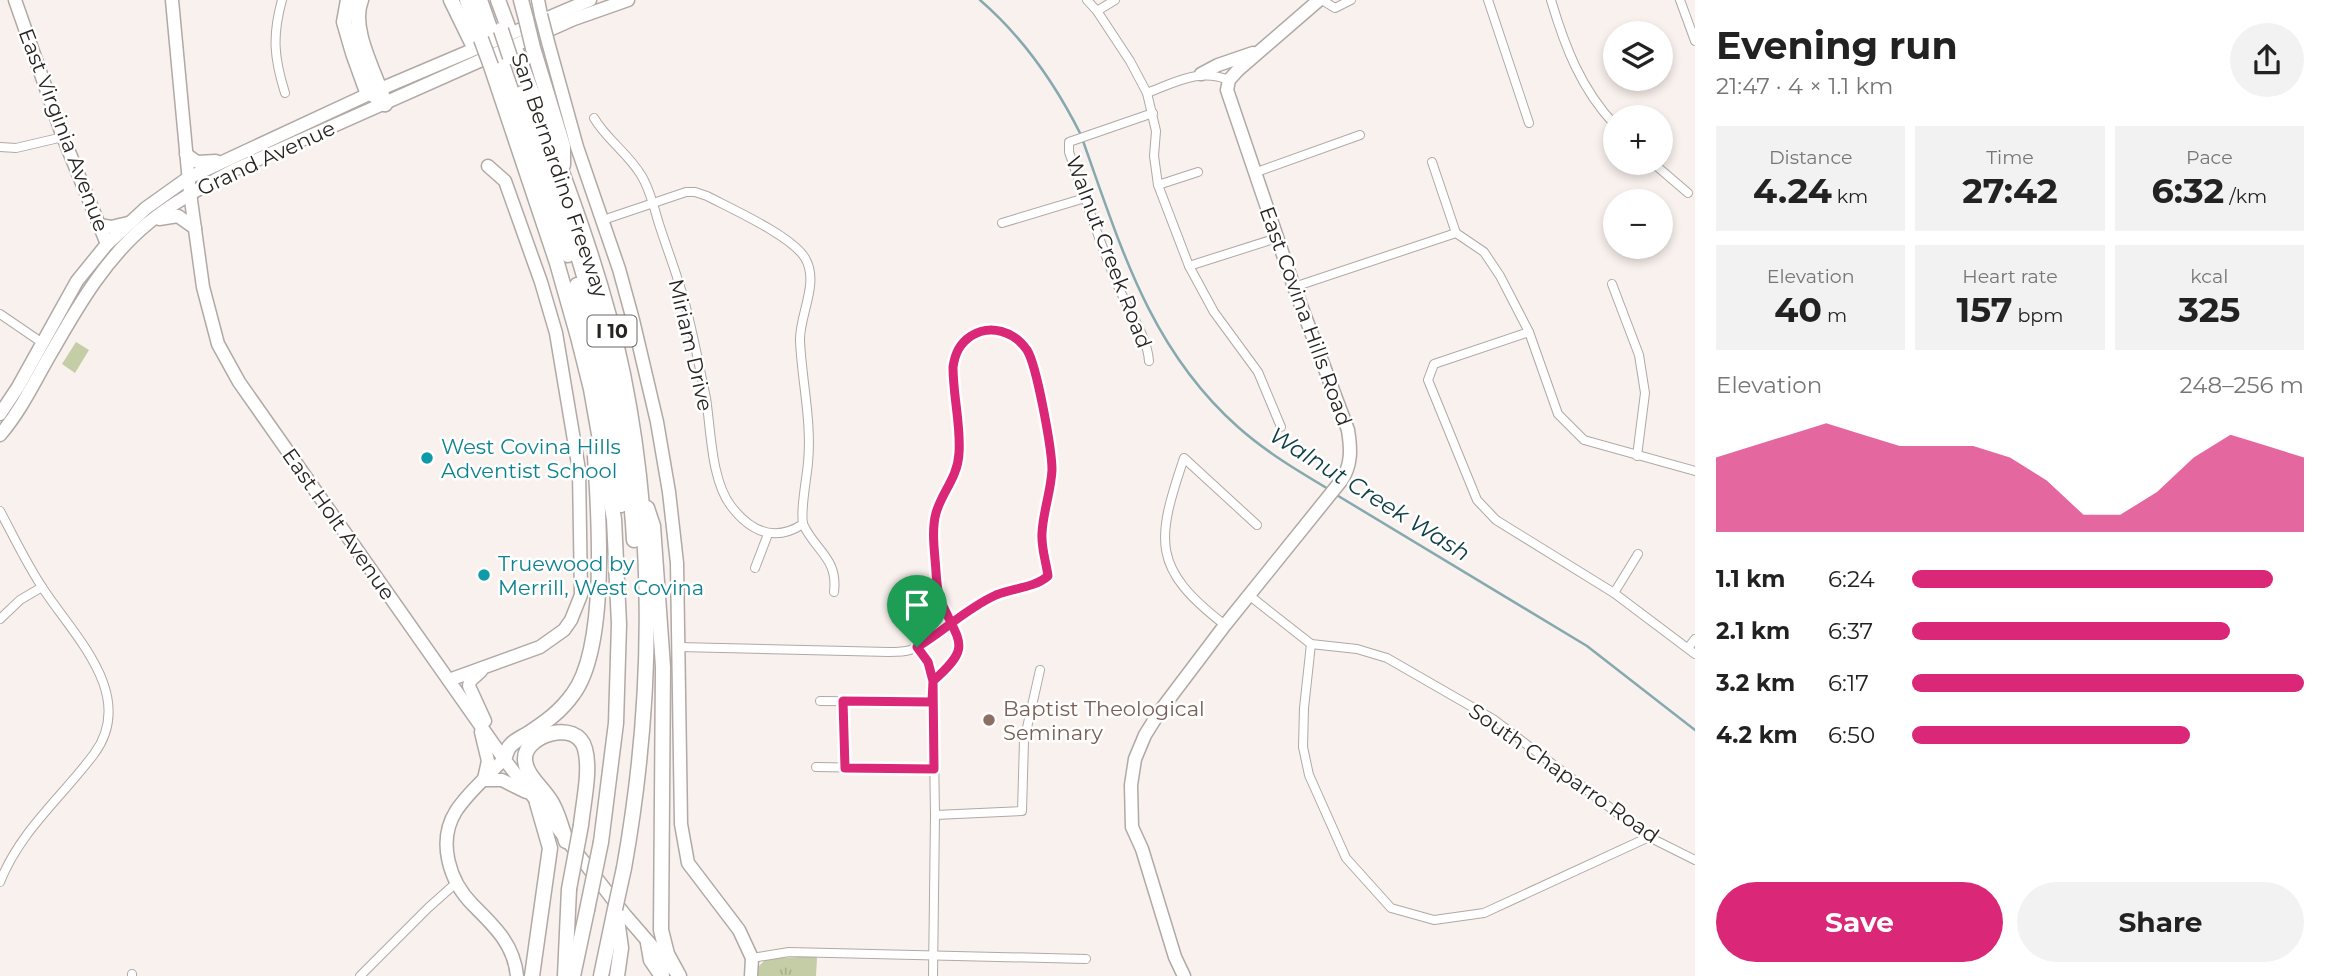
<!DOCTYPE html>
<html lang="en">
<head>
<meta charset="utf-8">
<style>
  :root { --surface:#fff; --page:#f2f2f2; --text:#222; --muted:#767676; --accent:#db2777 }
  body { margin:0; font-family:Montserrat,sans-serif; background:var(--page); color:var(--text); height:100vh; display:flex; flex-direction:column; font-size:26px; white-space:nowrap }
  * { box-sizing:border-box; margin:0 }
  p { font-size:23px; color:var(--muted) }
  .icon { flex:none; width:38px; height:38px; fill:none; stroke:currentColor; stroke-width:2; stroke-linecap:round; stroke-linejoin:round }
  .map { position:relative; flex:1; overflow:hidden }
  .side { display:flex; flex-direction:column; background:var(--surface); width:630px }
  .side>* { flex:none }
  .buttons { position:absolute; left:1603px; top:21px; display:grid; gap:14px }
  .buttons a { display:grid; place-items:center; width:70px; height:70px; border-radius:50%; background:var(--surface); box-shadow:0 4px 10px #0003; font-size:35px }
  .pin { position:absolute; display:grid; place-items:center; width:60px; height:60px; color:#fff; margin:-72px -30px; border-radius:50% 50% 50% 0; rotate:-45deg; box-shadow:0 0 7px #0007 }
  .pin .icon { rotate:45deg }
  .round { display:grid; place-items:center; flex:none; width:74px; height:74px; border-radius:37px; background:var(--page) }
  .headline { display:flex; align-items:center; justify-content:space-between; height:119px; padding:0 21px }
  h1 { font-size:38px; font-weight:700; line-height:52px }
  .stats { display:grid; grid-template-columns:repeat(3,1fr); gap:10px; height:119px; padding:7px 21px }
  .stats div { display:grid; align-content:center; border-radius:0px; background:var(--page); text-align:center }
  .stats b { font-size:35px; font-weight:700 }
  .stats small { font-size:19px; font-weight:400 }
  .stats p { font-size:19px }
  .chart { height:196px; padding:14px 21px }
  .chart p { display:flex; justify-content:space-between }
  .chart svg { width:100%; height:126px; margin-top:7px; fill:var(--accent); opacity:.7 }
  .action { display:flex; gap:14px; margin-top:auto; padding:14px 21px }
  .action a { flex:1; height:80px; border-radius:42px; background:var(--accent); color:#fff; font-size:28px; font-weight:700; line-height:80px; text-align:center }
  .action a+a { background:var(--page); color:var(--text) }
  ul { padding:0 21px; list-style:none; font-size:23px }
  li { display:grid; grid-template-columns:112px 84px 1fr; align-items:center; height:52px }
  li i { height:18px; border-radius:9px; background:var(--accent) }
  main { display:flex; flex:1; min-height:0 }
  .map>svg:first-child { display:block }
  .grass { fill:#c4cda5 }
  .park { fill:url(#park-tufts) }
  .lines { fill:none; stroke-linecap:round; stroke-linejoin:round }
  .stream { stroke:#85a9af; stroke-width:2.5 }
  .street-casing { stroke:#b0a9a5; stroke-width:10 }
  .secondary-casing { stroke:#b0a9a5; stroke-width:15 }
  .primary-casing { stroke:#b0a9a5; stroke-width:15 }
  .highway-casing { stroke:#b0a9a5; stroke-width:17 }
  .street { stroke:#fff; stroke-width:8 }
  .secondary { stroke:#fff; stroke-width:12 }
  .primary { stroke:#fff; stroke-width:12 }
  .highway { stroke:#fff; stroke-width:14 }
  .secondary-bridge-casing { stroke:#b0a9a5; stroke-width:15; stroke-linecap:butt }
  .highway-bridge-casing { stroke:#b0a9a5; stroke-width:17; stroke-linecap:butt }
  .secondary-bridge { stroke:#fff; stroke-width:12 }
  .highway-bridge { stroke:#fff; stroke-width:14 }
  .route-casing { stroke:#fff; stroke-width:14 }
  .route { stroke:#db2777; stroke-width:9 }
  .culture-dot { fill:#0f9aa8; stroke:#fff; stroke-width:2.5 }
  .education-dot { fill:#8d6e63; stroke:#fff; stroke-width:2.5 }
  .labels { text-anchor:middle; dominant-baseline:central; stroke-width:5; stroke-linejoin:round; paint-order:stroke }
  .shield { fill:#fff; stroke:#686664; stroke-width:2 }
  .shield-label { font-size:19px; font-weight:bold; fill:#272422 }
  .street-label { font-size:21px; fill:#272422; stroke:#fff }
  .culture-label { font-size:21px; fill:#0d838f; stroke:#fff; text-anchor:start }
  .education-label { font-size:21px; fill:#785e54; stroke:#fff; text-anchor:start }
  .water-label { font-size:23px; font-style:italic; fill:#0c3e45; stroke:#fff }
</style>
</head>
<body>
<main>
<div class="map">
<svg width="1695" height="976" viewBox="0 0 1695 976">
  <defs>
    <pattern id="park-tufts" width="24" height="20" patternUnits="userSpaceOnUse" patternTransform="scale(1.75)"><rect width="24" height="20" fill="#c4cda5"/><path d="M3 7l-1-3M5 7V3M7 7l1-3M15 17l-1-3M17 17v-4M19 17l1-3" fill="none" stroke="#a8b08e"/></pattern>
  </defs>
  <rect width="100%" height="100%" fill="#f9f1ed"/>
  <path class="grass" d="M76,342L89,350L75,373L62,364Z"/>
  <path class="park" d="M815,956L817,958L816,976H757L759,966L766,959Z"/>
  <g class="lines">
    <g class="stream">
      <path d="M980,0C1024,38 1055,83 1081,135"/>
      <path d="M1083,141C1121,247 1150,349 1238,427C1266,452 1298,471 1330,490"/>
      <path d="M1335,494L1587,646L1695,730"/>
    </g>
    <defs>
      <g id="street">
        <path d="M282,0C272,36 274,58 285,93"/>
        <path d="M1087,0L1097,11L1130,61L1147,93L1156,131L1154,156L1158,185L1189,266L1214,312L1258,372L1281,427"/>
        <path d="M1322,0L1335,8L1351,0"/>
        <path d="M1488,0L1529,123"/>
        <path d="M1551,0C1565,47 1581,89 1615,125"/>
        <path d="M1680,0L1695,41"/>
        <path d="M1097,11L1115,0"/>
        <path d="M1147,93C1176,82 1199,68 1229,80"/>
        <path d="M594,118C606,139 628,153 641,175C650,189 654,208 659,224C667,249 677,274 684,300C693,332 699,366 706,398C711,430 711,480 731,506C750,531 774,543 803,524"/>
        <path d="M0,147L16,148L63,137"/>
        <path d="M1432,162L1456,233"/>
        <path d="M1653,163L1688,193"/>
        <path d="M1254,173L1360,135"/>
        <path d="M1158,185L1198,172"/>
        <path d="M603,220L686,192H695L707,196C732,209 792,236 805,258C820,283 799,315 800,341C802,382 812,422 808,463C807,476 799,517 804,526C817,552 838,559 834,592"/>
        <path d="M1002,223L1085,198"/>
        <path d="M1456,233L1484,252L1500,276L1529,332L1558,414L1584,440L1695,471"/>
        <path d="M1189,266L1277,238"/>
        <path d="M1612,284L1639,355L1645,393L1637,456"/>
        <path d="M1294,287L1456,233"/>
        <path d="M0,314L44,344"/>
        <path d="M1529,332L1434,364L1428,380L1477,500L1496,520L1614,593L1695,654"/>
        <path d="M1149,361C1147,335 1128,310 1118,286C1099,242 1085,197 1069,152V142L1153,113"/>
        <path d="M0,511C14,537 27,565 44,590C75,637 137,696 94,754C62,797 20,831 0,882"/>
        <path d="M755,568L768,534"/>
        <path d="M1614,593L1638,554"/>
        <path d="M1250,596L1311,644L1357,649L1387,658L1493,719L1649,837L1695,860"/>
        <path d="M0,619L20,600L42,587"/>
        <path d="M1225,625C1151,568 1156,541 1184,458L1257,525"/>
        <path d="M1311,644L1304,708L1303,747L1309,775L1346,858L1391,908L1434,920L1484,913L1649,837"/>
        <path d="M679,647L889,652C896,652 904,652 910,650C940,640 967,607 998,595C1014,588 1035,588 1048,576C1046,562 1041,548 1042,534C1043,516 1050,499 1051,482C1053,453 1046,426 1040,398C1037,386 1036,373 1032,362C1018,324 965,316 954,358C949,378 956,402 957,422C959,440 962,461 953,479C947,491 937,503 935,517C933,530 934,545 935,559C936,573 936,588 941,601C943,607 948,613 951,619C967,651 957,660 933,681"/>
        <path d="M917,647L928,661L933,681L935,815L933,976"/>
        <path d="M1688,648L1695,639"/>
        <path d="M820,701L932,702"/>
        <path d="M843,701L845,768"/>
        <path d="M816,767L934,769"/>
        <path d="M935,815L1022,811L1024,741L1040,670"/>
        <path d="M752,958L789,952L1086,959"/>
        <path d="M132,976V974"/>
        <path d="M360,976L428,908L456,883"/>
      </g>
      <g id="secondary">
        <path d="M15,0L63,137L107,244"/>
        <path d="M172,0L190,193L203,287L218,344L239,382L504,759L625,915L671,968"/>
        <path d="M538,0L541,15"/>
        <path d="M548,42L577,147L619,269L633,320L657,422L669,492L677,563L681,824L688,863L739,930L752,958L751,976"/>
        <path d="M1201,74L1218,65L1253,53"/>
        <path d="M481,671L470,681L469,686L485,721"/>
        <path d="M449,680L540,647L564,630L571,620L581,595L579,470L556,333L541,282L505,181L488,166"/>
        <path d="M481,732L488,761L484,779"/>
        <path d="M504,759C488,776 469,791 456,811C437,841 449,881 473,905C494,926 514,944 517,976"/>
        <path d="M484,780H502L526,792"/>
        <path d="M1184,976L1175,957L1142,849L1132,827L1131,785L1135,759L1145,735L1160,711L1225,625L1341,481C1352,465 1351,449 1348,430L1294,287L1227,90L1229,80L1238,70L1319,0"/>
      </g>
      <g id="primary">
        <path d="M186,154L197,162L216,161"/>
        <path d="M159,219L178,216L195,228"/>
        <path d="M99,225L111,227L128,223"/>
        <path d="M0,414L18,387L77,281L107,244L146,208L188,178L371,93L590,0"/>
        <path d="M0,435C23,408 36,378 54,348C79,304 107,257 147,224C173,202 204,186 234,170L574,19L628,0"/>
      </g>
      <g id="highway">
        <path d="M348,0L344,22L353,53L366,89L385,104"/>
        <path d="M361,0C349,29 376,74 385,104"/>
        <path d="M451,0L472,43"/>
        <path d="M467,0L481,39"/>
        <path d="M480,0L492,34"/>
        <path d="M498,0L508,27"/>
        <path d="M521,0L526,19"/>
        <path d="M533,48L563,146V165"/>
        <path d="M517,53C557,159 600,264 623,374C656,536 653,706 624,868"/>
        <path d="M501,61L568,255"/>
        <path d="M491,66L557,263L578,337L591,389L614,519L619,624L616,723L601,842"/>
        <path d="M522,93C534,128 548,163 560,198C596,310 628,423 634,540"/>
        <path d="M577,285L599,371L621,505"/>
        <path d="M647,508L653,526L663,667L661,930L667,954L679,976"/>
        <path d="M504,759C506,755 507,748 511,745C515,740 523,737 529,733C546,722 561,711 573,694C608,647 599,515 595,456"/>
        <path d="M566,841C562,829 559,816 553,805C546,790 525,776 525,759C524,735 577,718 585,749C591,770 583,804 581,825"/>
        <path d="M617,919L621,948L617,976"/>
        <path d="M648,943L651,960L662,976"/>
        <path d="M532,976L550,848L537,803"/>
        <path d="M565,976L569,889"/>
        <path d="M573,976L587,910"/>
        <path d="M601,976L615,909"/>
      </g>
    </defs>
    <use href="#street" class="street-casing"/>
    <use href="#secondary" class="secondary-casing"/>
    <use href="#primary" class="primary-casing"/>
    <use href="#highway" class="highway-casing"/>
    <use href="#street" class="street"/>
    <use href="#secondary" class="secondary"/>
    <use href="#primary" class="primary"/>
    <use href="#highway" class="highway"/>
    <defs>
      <path id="secondary-bridge" d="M541,15L548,42"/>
      <g id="highway-bridge">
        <path d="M526,19L533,48"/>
        <path d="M501,30L510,57"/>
        <path d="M481,39L491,66"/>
        <path d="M569,889L581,825"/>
        <path d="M615,909L624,868"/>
        <path d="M587,910L601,842"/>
      </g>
    </defs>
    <use href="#secondary-bridge" class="secondary-bridge-casing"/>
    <use href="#highway-bridge" class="highway-bridge-casing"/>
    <use href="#secondary-bridge" class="secondary-bridge"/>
    <use href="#highway-bridge" class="highway-bridge"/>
  </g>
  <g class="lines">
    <defs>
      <path id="route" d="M917,647L928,662L933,681L934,769L845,768L843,701L932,702L933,681C971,647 961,645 942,604C937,595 937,583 936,572C935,554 931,531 936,513C942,492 958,477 959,453C961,425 953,396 953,367C955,354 959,344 971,336C990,324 1014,331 1027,350C1037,366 1052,450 1052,470C1051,491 1043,512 1042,533C1041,548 1046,561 1048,576C1034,588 1013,588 996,595C967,608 944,631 917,647"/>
    </defs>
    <use href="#route" class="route-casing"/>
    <use href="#route" class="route"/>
  </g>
  <g class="culture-dot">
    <circle cx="427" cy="458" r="7"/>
    <circle cx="484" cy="575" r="7"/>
  </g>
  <circle class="education-dot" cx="989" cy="720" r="7"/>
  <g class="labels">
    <rect class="shield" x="587.5" y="315.5" width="49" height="31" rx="5"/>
    <g class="shield-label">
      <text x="612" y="331">I 10</text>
    </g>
    <g class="street-label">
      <text transform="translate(64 130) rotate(69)">East Virginia Avenue</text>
      <text transform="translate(266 158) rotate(-25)">Grand Avenue</text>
      <text transform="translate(560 175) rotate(71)">San Bernardino Freeway</text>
      <text transform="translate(1109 252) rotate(69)">Walnut Creek Road</text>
      <text transform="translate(1306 316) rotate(70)">East Covina Hills Road</text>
      <text transform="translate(691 345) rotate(77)">Miriam Drive</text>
      <text transform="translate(339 524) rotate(55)">East Holt Avenue</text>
      <text transform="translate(1564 773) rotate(35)">South Chaparro Road</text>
    </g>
    <g class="culture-label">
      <text x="441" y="446">West Covina Hills<tspan x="441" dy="24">Adventist School</tspan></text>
      <text x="498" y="563">Truewood by<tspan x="498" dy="24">Merrill, West Covina</tspan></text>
    </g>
    <g class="education-label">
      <text x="1003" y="708">Baptist Theological<tspan x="1003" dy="24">Seminary</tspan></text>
    </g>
    <g class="water-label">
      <text transform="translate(1370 494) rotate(32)">Walnut Creek Wash</text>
    </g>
  </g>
</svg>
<div class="buttons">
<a><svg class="icon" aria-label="layers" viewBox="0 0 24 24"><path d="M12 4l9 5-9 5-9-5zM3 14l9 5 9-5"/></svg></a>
<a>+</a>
<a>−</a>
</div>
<div class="pin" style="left:917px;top:647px;background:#1e9e55"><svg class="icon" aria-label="arrive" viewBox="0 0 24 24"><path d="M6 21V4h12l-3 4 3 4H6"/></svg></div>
</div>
<section class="side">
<div class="headline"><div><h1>Evening run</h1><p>21:47 · 4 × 1.1 km</p></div><a class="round"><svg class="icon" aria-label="share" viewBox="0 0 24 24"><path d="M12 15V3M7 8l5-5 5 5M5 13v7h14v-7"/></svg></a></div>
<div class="stats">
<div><p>Distance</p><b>4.24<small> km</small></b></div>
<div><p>Time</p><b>27:42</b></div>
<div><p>Pace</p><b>6:32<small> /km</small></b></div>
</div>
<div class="stats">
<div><p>Elevation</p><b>40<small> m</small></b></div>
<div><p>Heart rate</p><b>157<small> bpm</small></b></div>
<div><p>kcal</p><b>325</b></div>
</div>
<div class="chart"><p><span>Elevation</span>248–256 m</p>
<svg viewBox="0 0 160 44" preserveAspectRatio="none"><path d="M0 44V18L10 14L20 10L30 6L40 10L50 14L60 14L70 14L80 18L90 26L100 38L110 38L120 30L130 18L140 10L150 14L160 18V44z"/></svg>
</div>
<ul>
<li><b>1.1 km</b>6:24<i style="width:92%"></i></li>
<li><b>2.1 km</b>6:37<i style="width:81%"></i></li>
<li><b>3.2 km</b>6:17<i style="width:100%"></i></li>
<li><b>4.2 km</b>6:50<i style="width:71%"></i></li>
</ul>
<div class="action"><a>Save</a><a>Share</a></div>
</section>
</main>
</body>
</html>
